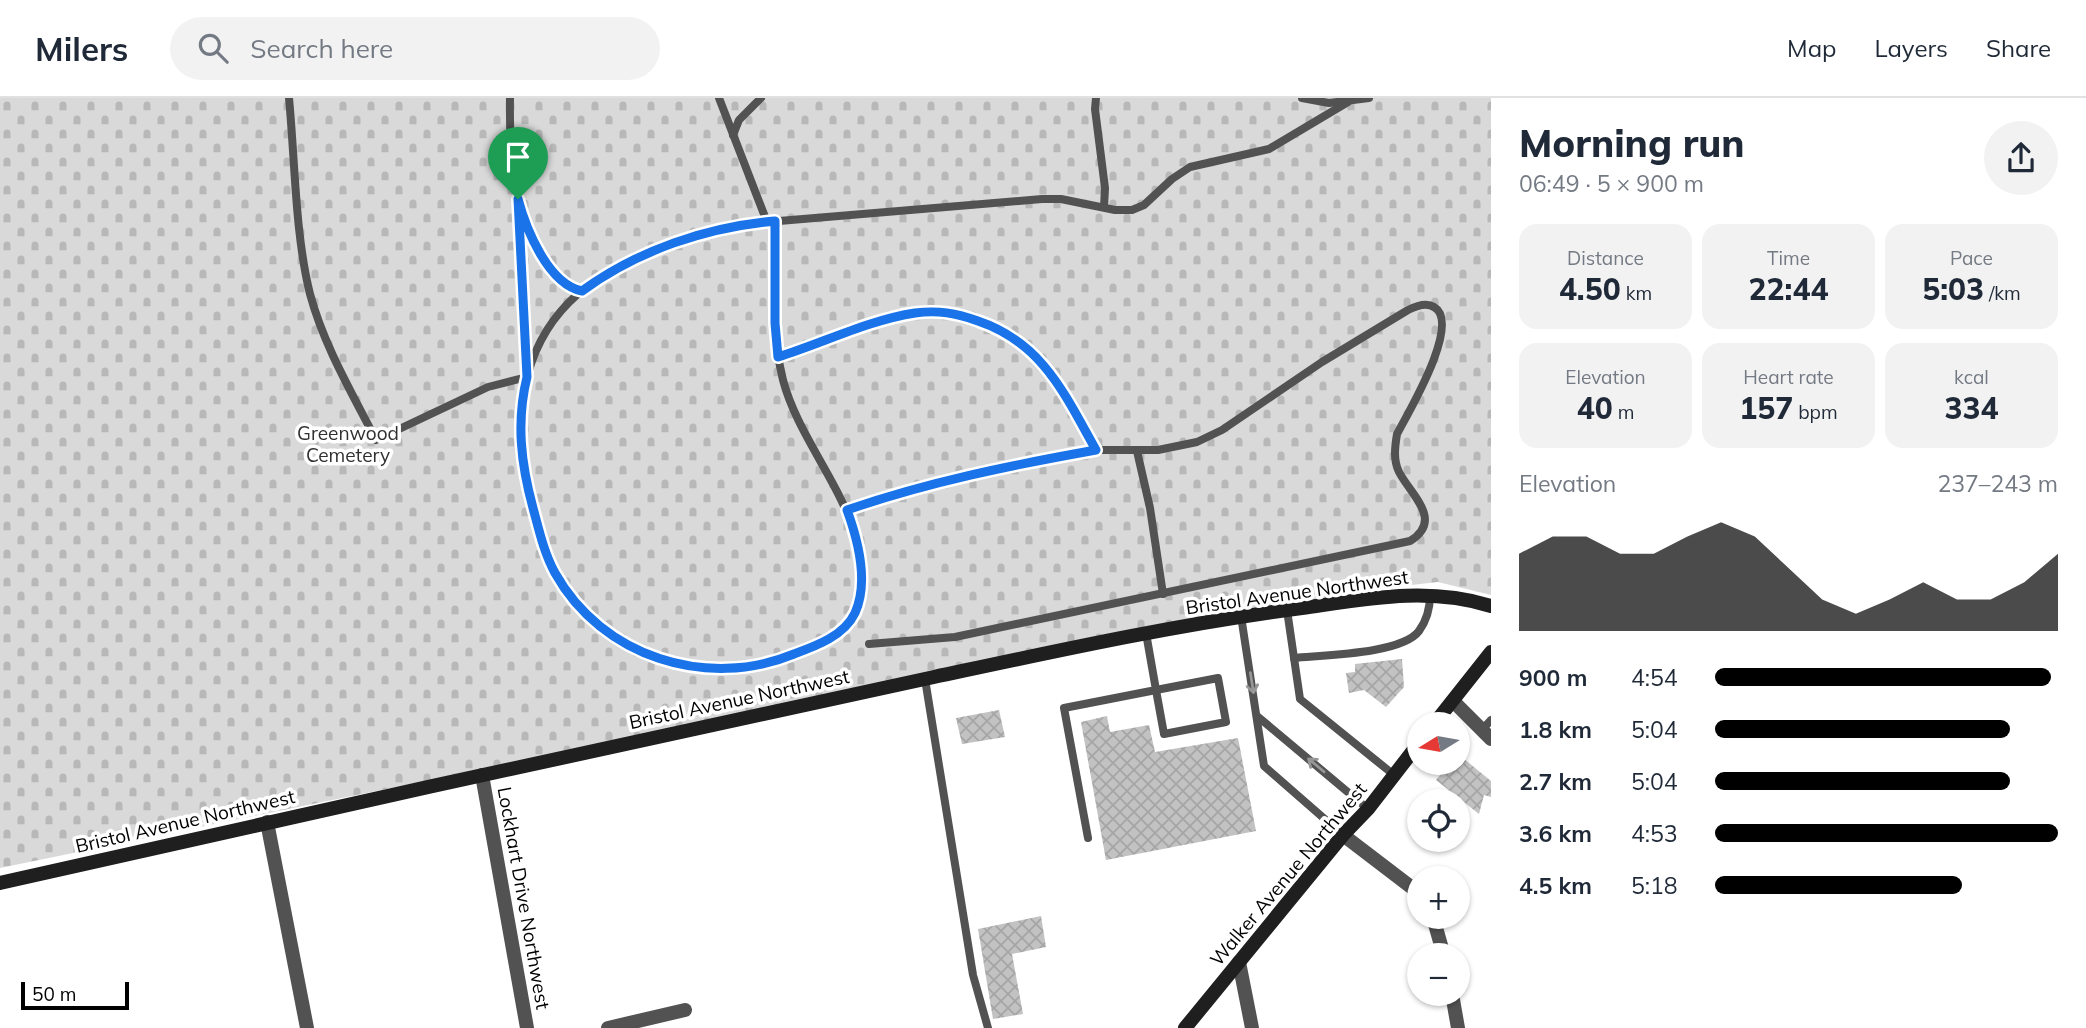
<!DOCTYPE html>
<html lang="en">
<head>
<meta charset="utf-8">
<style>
  :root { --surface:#fff; --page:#f2f2f3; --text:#1f2937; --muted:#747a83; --line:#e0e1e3; --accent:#000 }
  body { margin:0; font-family:Mulish,sans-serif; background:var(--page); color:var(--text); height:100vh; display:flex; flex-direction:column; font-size:26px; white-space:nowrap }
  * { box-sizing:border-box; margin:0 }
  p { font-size:23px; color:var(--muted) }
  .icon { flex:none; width:38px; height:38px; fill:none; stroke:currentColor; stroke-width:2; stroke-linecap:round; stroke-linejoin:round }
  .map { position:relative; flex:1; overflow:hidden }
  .details { display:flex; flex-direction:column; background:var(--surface); width:595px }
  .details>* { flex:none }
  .needle { width:46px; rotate:259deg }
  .fabs { position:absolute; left:1407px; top:614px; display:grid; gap:14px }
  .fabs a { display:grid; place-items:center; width:63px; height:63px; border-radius:50%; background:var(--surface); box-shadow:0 2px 5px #0004; font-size:35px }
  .scale { position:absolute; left:21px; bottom:18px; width:108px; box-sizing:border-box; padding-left:7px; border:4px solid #000; border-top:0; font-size:19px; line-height:24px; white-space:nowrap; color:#000; -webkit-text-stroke:5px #fff; paint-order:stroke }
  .pin { position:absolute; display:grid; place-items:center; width:60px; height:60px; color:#fff; margin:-72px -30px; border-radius:50% 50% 50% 0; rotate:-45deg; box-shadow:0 0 7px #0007 }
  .pin .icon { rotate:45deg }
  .round { display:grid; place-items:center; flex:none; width:74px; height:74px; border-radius:37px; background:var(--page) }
  .overview { display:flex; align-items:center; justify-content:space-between; height:119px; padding:0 28px }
  h1 { font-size:38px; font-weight:800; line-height:52px }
  .metrics { display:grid; grid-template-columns:repeat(3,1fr); gap:10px; height:119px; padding:7px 28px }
  .metrics div { display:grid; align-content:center; border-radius:18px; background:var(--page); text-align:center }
  .metrics b { font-size:30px; font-weight:800 }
  .metrics small { font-size:19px; font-weight:400 }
  .metrics p { font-size:19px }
  .chart { height:196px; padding:14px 28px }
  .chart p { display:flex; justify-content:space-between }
  .chart svg { width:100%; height:126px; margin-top:7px; fill:var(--accent); opacity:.7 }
  ul { padding:0 28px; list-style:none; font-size:23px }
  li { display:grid; grid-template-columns:112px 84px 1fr; align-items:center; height:52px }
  li i { height:18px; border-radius:9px; background:var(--accent) }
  header { display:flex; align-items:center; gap:42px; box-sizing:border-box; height:98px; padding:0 35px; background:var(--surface); border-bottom:2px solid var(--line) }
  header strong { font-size:33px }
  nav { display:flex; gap:38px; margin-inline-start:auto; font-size:24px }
  .search { width:490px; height:63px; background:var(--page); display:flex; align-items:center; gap:18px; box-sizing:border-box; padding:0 24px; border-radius:38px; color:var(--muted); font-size:26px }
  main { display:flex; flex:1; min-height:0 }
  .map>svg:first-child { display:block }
  .cemetery { fill:url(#cemetery-stones) }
  .building { fill:url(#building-cross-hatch) }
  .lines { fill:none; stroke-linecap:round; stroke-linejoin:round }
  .lane { stroke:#525252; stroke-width:8 }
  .street { stroke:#525252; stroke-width:14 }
  .secondary { stroke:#1f1f1f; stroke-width:14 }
  .oneway { stroke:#979797 }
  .route-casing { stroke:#fff; stroke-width:14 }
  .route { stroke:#1a73e8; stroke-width:9 }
  .labels { text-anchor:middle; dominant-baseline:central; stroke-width:7; stroke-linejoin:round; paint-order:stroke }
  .park-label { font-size:19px; fill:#303030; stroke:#fff }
  .street-label { font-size:19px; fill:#000; stroke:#fff }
</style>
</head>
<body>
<header>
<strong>Milers</strong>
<div class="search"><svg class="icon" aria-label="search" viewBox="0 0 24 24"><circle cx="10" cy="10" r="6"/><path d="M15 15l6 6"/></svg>Search here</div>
<nav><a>Map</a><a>Layers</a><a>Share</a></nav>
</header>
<main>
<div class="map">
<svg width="1491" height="930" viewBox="0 0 1491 930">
  <defs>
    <pattern id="cemetery-stones" width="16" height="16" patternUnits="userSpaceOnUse" patternTransform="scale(1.75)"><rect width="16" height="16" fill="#d9d9d9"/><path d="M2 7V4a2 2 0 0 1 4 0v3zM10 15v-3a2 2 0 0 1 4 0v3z" fill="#b8b8b8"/></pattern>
    <pattern id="building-cross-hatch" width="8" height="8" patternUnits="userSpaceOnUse" patternTransform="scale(1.75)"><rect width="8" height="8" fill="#c2c2c2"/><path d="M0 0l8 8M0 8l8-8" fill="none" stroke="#a5a5a5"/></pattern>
  </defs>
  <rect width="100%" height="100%" fill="#fff"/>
  <path class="cemetery" d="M0,0H1491V497L1438,484L1349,494L0,770Z"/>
  <g class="building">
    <path d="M1402,561L1404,589L1386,609L1364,592L1349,595L1346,575L1355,574V566Z"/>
    <path d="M999,612L1005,639L962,646L956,620Z"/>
    <path d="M1107,618L1110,634L1149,627L1155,654L1238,640L1256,733L1106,762L1081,624Z"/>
    <path d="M1458,656L1491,683V699L1484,697L1479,716L1436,682L1450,665H1458Z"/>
    <path d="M1041,818L1046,849L1012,856L1023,916L993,921L978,831Z"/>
  </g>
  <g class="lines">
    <g class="lane">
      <path d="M289,0C295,62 295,136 310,196C324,248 352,295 376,342L488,289L527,279L518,101"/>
      <path d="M510,0C509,59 514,118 549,167C559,180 565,190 582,193"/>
      <path d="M719,0L767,124"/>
      <path d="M1096,0L1095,11L1105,90L1104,109"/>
      <path d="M1302,0L1329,5L1369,0"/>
      <path d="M733,37L739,22L761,0"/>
      <path d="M775,123C775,175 770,230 783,282C803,358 878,421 858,506C851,537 811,552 784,560C716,580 647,570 593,522C578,509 563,491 554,473C542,450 537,425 530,400C513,338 517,264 561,213C607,159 699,132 767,124L1042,101H1061L1115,112H1132L1144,107L1172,81L1190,69L1269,51L1348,4"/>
      <path d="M778,259L899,219L934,213L964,218L1009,235L1033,255L1059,287L1096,352"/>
      <path d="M1137,353L1150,410L1163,496"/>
      <path d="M847,412L904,394L1061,359L1096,352H1158L1197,344L1222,332L1322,264L1408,212C1416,208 1426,204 1434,209C1462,225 1408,315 1397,336C1395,348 1393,362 1399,374C1411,397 1444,422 1410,443L955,539L869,546"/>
      <path d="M1287,512L1300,601L1394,677"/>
      <path d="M1241,518L1264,668L1343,737"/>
      <path d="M1294,560C1323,557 1402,556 1419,533C1427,522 1430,510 1430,497"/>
      <path d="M1218,580L1226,624L1164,636L1156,592Z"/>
      <path d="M925,581L973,877L988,930"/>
      <path d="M1257,618L1368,711"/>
      <path d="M1481,633L1491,622"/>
      <path d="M1088,740L1064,610L1156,592L1146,535"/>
    </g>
    <g class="street">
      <path d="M1453,603L1491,641"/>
      <path d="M482,677L527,930"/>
      <path d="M267,724L307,930"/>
      <path d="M1343,737L1415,792L1419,799"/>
      <path d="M1433,819L1444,858"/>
      <path d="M1239,864L1252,930"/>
      <path d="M1452,896L1458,930"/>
      <path d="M608,930L685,912"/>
    </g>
    <g class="secondary">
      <path d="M1434,626L1491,554"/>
      <path d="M0,785C311,714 622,646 934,579C1056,553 1178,526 1302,510C1365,501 1428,488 1491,508"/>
      <path d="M1185,930L1343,737L1368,711L1419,645"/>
    </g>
  </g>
  <defs><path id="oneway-shaft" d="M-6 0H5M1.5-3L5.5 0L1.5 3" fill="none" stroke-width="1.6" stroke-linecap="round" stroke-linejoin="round" transform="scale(1.75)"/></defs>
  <g class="oneway">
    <use href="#oneway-shaft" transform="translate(1252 585) rotate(81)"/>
    <use href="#oneway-shaft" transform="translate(1316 667) rotate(-140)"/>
  </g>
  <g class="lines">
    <defs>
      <path id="route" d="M518,101C526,131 548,186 582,193C638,152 707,129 775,123V225L778,259C823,245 869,222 915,215C938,212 956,215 978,223C1043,245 1065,297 1096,352C1012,367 928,384 847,412C858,442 869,484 855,515C844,538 816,548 794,556C707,592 602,559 555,475C544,455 539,432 533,410C521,366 516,324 527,279Z"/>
    </defs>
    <use href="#route" class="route-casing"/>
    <use href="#route" class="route"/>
  </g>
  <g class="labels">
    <g class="park-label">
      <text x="348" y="335">Greenwood<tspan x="348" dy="22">Cemetery</tspan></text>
    </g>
    <g class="street-label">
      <text transform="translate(1297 494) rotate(-8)">Bristol Avenue Northwest</text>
      <text transform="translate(739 601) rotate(-12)">Bristol Avenue Northwest</text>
      <text transform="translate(185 723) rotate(-13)">Bristol Avenue Northwest</text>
      <text transform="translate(1288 776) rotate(-50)">Walker Avenue Northwest</text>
      <text transform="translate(524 800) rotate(80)">Lockhart Drive Northwest</text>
    </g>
  </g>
</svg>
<div class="fabs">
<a><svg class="needle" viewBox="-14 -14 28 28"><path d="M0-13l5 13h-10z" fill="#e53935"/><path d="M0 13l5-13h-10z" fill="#747a83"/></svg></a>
<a><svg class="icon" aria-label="locate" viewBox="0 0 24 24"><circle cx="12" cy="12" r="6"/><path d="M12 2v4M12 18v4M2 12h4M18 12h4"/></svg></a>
<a>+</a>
<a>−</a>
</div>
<div class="scale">50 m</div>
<div class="pin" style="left:518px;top:101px;background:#1e9e55"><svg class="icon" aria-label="arrive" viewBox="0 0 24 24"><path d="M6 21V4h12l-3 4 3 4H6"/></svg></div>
</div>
<section class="details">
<div class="overview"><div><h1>Morning run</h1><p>06:49 · 5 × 900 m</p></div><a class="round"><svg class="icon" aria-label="share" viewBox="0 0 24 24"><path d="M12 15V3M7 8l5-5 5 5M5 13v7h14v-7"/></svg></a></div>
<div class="metrics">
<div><p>Distance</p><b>4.50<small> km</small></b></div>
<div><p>Time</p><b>22:44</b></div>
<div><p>Pace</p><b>5:03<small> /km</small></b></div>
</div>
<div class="metrics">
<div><p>Elevation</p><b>40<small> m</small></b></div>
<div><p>Heart rate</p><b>157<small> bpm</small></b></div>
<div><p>kcal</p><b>334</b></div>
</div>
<div class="chart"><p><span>Elevation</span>237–243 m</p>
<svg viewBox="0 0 160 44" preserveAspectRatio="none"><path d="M0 44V17L10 11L20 11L30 17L40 17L50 11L60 6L70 11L80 22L90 33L100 38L110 33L120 27L130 33L140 33L150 27L160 17V44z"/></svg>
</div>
<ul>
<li><b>900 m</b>4:54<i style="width:98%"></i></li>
<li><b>1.8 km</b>5:04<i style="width:86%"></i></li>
<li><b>2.7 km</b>5:04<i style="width:86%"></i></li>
<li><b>3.6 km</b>4:53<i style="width:100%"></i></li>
<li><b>4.5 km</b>5:18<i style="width:72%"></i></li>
</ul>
</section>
</main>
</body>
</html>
